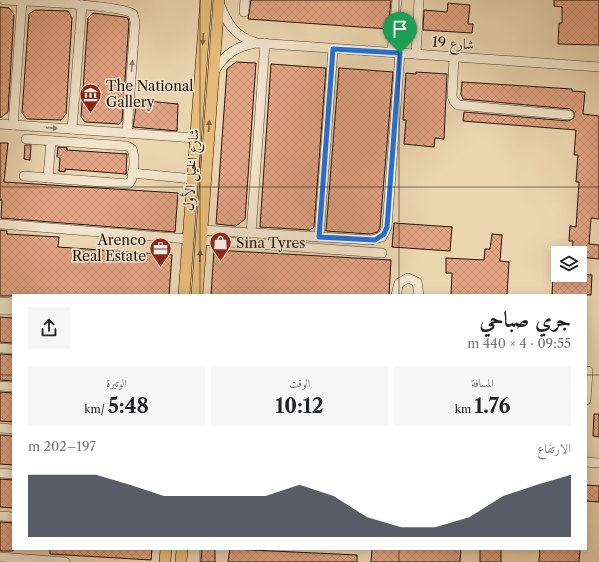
<!DOCTYPE html>
<html lang="ar">
<head>
<meta charset="utf-8">
<style>
  :root { --surface:#fff; --page:#f6f6f6; --text:#202124; --muted:#757577; --accent:#111827 }
  body { margin:0; font-family:"Libre Caslon Text",Amiri,serif; background:var(--page); color:var(--text); direction:rtl; height:100vh; display:flex; flex-direction:column; font-size:15px; white-space:nowrap }
  * { box-sizing:border-box; margin:0 }
  p { font-size:13px; color:var(--muted) }
  .icon { flex:none; width:22px; height:22px; fill:none; stroke:currentColor; stroke-width:2; stroke-linecap:round; stroke-linejoin:round }
  .map { position:relative; flex:1; overflow:hidden; direction:ltr }
  .panel { position:absolute; left:12px; top:294px; width:575px; height:256px; display:flex; flex-direction:column; background:var(--surface); border-radius:0px; box-shadow:0 2px 10px #0003; direction:rtl }
  .panel>* { flex:none }
  .tools { position:absolute; left:551px; top:246px; display:grid; gap:8px }
  .tools a { display:grid; place-items:center; width:36px; height:36px; border-radius:0px; background:var(--surface); box-shadow:0 2px 10px #0003; font-size:20px }
  .pin { position:absolute; display:grid; place-items:center; width:34px; height:34px; color:#fff; margin:-41px -17px; border-radius:50% 50% 50% 0; rotate:-45deg; box-shadow:0 0 4px #0007 }
  .pin .icon { rotate:45deg }
  .round { display:grid; place-items:center; flex:none; width:42px; height:42px; border-radius:0px; background:var(--page) }
  .overview { display:flex; align-items:center; justify-content:space-between; height:68px; padding:0 16px }
  h1 { font-size:22px; font-weight:700; line-height:30px }
  .figures { display:grid; grid-template-columns:repeat(3,1fr); gap:6px; height:68px; padding:4px 16px }
  .figures div { display:grid; align-content:center; border-radius:0px; background:var(--page); text-align:center }
  .figures b { font-size:20px; font-weight:700 }
  .figures small { font-size:11px; font-weight:400 }
  .figures p { font-size:11px }
  .chart { height:112px; padding:8px 16px }
  .chart p { display:flex; justify-content:space-between }
  .chart svg { width:100%; height:72px; margin-top:4px; fill:var(--accent); opacity:.7 }
  .map>svg:first-child { display:block }
  .building { fill:url(#building-cross-hatch); stroke:#211308 }
  .lines { fill:none; stroke-linecap:round; stroke-linejoin:round }
  .minor-casing { stroke:#544432; stroke-width:10 }
  .major-casing { stroke:#211308; stroke-width:12 }
  .minor { stroke:#f2e4cc; stroke-width:9 }
  .major { stroke:#e6ba78; stroke-width:11 }
  .oneway { fill:#846640 }
  .oneway2 { fill:#948674 }
  .route-casing { stroke:#fff; stroke-width:8 }
  .route { stroke:#1a73e8; stroke-width:5 }
  .grid { fill:none; stroke:#211308; stroke-width:1; stroke-opacity:0.55 }
  .labels { text-anchor:middle; dominant-baseline:central; stroke-width:3.5; stroke-linejoin:round; paint-order:stroke }
  .street-label { font-size:14px; fill:#211308; stroke:#f2e4cc }
  .poi-label { font-size:14px; fill:#211308; stroke:#f2e4cc; text-anchor:start }
</style>
</head>
<body>
<div class="map">
<svg width="599" height="562" viewBox="0 0 599 562">
  <defs>
    <pattern id="building-cross-hatch" width="8" height="8" patternUnits="userSpaceOnUse"><rect width="8" height="8" fill="#e3a483"/><path d="M0 0l8 8M0 8l8-8" fill="none" stroke="#c28c70"/></pattern>
  </defs>
  <rect width="100%" height="100%" fill="#ebd5b1"/>
  <filter id="stains"><feTurbulence type="fractalNoise" baseFrequency=".005" numOctaves="4"/><feColorMatrix values="0 0 0 0 .2 0 0 0 0 .09 0 0 0 0 .02 0 0 0 .5 -.17"/></filter>
  <radialGradient id="worn" r=".72"><stop offset=".6" stop-color="#630" stop-opacity="0"/><stop offset="1" stop-color="#630" stop-opacity=".3"/></radialGradient>
  <g class="building">
    <path d="M251,0H391L388,29L248,19Z"/>
    <path d="M554,0H599V45L558,44L559,23H562V7L554,6Z"/>
    <path d="M448,3L470,5L468,24H473L472,33L423,30L424,10L447,12Z"/>
    <path d="M0,7L9,8L14,14L8,112L0,118Z"/>
    <path d="M35,10L68,11L72,18L66,114L61,120L27,119L22,113L29,14Z"/>
    <path d="M93,13L124,17L128,18L129,23L122,121L119,124L85,122L81,117L88,18Z"/>
    <path d="M236,62L256,63L245,219L236,226L216,224L227,69Z"/>
    <path d="M271,64L326,68L314,227L310,230L260,227Z"/>
    <path d="M339,68L393,72L380,227L378,232L370,234L326,231Z"/>
    <path d="M416,72L447,74L444,139L435,138L434,147L404,144L406,120H403L406,73L416,74Z"/>
    <path d="M462,82L572,89V91L585,92L583,114L599,116V219L591,218L589,244L599,245V259L580,257V253H572L573,241H569L570,226L576,227L579,182H576L578,155H574L576,130L463,121L464,112L568,121L574,118V112L570,109L463,99L461,94Z"/>
    <path d="M137,100L178,104L177,131L133,127Z"/>
    <path d="M0,143H8L4,182L178,193L175,232L1,218L2,200H0Z"/>
    <path d="M25,145H31L30,160L24,159Z"/>
    <path d="M58,147L67,148V150L127,154L126,174L65,169V172L59,171L60,158L57,157Z"/>
    <path d="M394,223L452,227L450,251L392,247Z"/>
    <path d="M0,230L7,231V234L59,237L58,247L172,255L169,295L0,296Z"/>
    <path d="M492,234L502,235L500,261L509,262L507,295H451L452,273H446V258L484,260L485,249H490Z"/>
    <path d="M214,250L391,260L389,295H211Z"/>
    <path d="M580,274L592,275L591,295H552L553,275Z"/>
    <path d="M0,317L13,318V343L0,342Z"/>
    <path d="M0,354L13,355V381L0,380Z"/>
    <path d="M0,392L13,393V422L0,421Z"/>
    <path d="M594,414H599V437L593,436Z"/>
    <path d="M0,435L13,436V465L0,464Z"/>
    <path d="M0,479L13,480V508L0,507Z"/>
    <path d="M586,485L599,486V502L586,501Z"/>
    <path d="M0,522L13,523V551H0Z"/>
    <path d="M50,549H152L151,560L50,554Z"/>
    <path d="M202,549H215V562H201Z"/>
    <path d="M230,549L357,555V562H228Z"/>
    <path d="M372,549H461L460,562H371Z"/>
    <rect x="480" y="549" width="21" height="13"/>
    <path d="M540,549H580L579,562H539Z"/>
  </g>
  <g class="lines">
    <defs>
      <g id="minor">
        <path d="M4,0C24,1 123,5 133,14L135,22L127,133"/>
        <path d="M219,3C227,22 233,35 254,42"/>
        <path d="M244,12L245,0"/>
        <path d="M392,52L397,0"/>
        <path d="M416,54L419,0"/>
        <path d="M454,58L452,96L454,101L458,105L569,115"/>
        <path d="M214,72C225,54 236,46 257,43L599,67"/>
        <path d="M0,124L195,138"/>
        <path d="M13,125L22,1"/>
        <path d="M72,129L82,5"/>
        <path d="M132,173L193,179"/>
        <path d="M24,176L128,184C135,180 135,156 132,149L127,146L26,139"/>
        <path d="M48,178L51,141"/>
        <path d="M0,224L188,239"/>
        <path d="M202,230L371,240L382,237L387,227L400,53"/>
        <path d="M251,233L265,43"/>
        <path d="M319,237L333,49"/>
        <path d="M201,240L382,253"/>
        <path d="M396,295L399,283L408,278L417,282L419,295"/>
        <path d="M0,302L13,303"/>
        <path d="M0,310H9"/>
        <path d="M0,348L13,349"/>
        <path d="M0,386L13,387"/>
        <path d="M586,400L588,371"/>
        <path d="M0,428L13,429"/>
        <path d="M586,462L599,463"/>
        <path d="M0,473L13,474"/>
        <path d="M0,516L13,517"/>
        <path d="M0,557L65,562"/>
      </g>
      <g id="major">
        <path d="M184,295L206,0"/>
        <path d="M197,295L219,0"/>
        <path d="M165,562L166,549"/>
        <path d="M181,562L182,549"/>
      </g>
    </defs>
    <use href="#minor" class="minor-casing"/>
    <use href="#major" class="major-casing"/>
    <use href="#minor" class="minor"/>
    <use href="#major" class="major"/>
  </g>
  <defs><path id="oneway-solid" d="M-6-.8H1V-3.2L6.5 0L1 3.2V.8H-6Z"/></defs>
  <g class="oneway">
    <use href="#oneway-solid" transform="translate(203 39) rotate(94)"/>
    <use href="#oneway-solid" transform="translate(209 126) rotate(-86)"/>
    <use href="#oneway-solid" transform="translate(200 256) rotate(-86)"/>
  </g>
  <g class="oneway2">
    <use href="#oneway-solid" transform="translate(132 66) rotate(-86)"/>
    <use href="#oneway-solid" transform="translate(52 128) rotate(4)"/>
  </g>
  <g class="lines">
    <defs>
      <path id="route" d="M333,49L400,53L387,227L384,234L375,240L319,237Z"/>
    </defs>
    <use href="#route" class="route-casing"/>
    <use href="#route" class="route"/>
  </g>
  <path class="grid" d="M200,0V295M399,0V295M0,187H599M0,375H13M586,375H599M200,549V562M399,549V562"/>
  <defs>
    <symbol id="museum-pin" viewBox="-11 -11 22 30"><path d="M0 17L-7.5 6A9.5 9.5 0 1 1 7.5 6Z" fill="#8f2418" stroke="#f2e4cc"/><path d="M0-6L6-3V-2H-6V-3ZM-5-1h2V3h-2ZM-1-1h2V3h-2ZM3-1h2V3H3ZM-6 4H6V6H-6Z" fill="#fff"/></symbol>
    <symbol id="shop-pin" viewBox="-11 -11 22 30"><path d="M0 17L-7.5 6A9.5 9.5 0 1 1 7.5 6Z" fill="#8f2418" stroke="#f2e4cc"/><path d="M-5-2.5h2.3a2.7 3.5 0 0 1 5.4 0H5L5.5 6h-11ZM-1.5-2.5h3a1.5 2.3 0 0 0-3 0Z" fill="#fff"/></symbol>
    <symbol id="office-pin" viewBox="-11 -11 22 30"><path d="M0 17L-7.5 6A9.5 9.5 0 1 1 7.5 6Z" fill="#8f2418" stroke="#f2e4cc"/><path d="M-6-3h4V-5.5h4V-3h4V5H-6ZM-1-4.5V-3h2v-1.5ZM-6 0V1H6V0Z" fill="#fff"/></symbol>
  </defs>
  <g fill-rule="evenodd">
    <use href="#museum-pin" x="78" y="82" width="25" height="34"/>
    <use href="#shop-pin" x="208" y="230" width="25" height="34"/>
    <use href="#office-pin" x="148" y="236" width="25" height="34"/>
  </g>
  <g class="labels">
    <g class="street-label">
      <text transform="translate(453 43) rotate(4)">شارع 19</text>
      <text transform="translate(191 170) rotate(-86)">شارع الخيل الأول</text>
    </g>
    <g class="poi-label">
      <text x="106" y="86">The National<tspan x="106" dy="16">Gallery</tspan></text>
      <text x="146" y="240" text-anchor="end">Arenco<tspan x="146" dy="16">Real Estate</tspan></text>
      <text x="236" y="243">Sina Tyres</text>
    </g>
  </g>
  <rect width="100%" height="100%" filter="url(#stains)"/>
  <rect width="100%" height="100%" fill="url(#worn)"/>
</svg>
<div class="tools">
<a><svg class="icon" aria-label="layers" viewBox="0 0 24 24"><path d="M12 4l9 5-9 5-9-5zM3 14l9 5 9-5"/></svg></a>
</div>
<div class="pin" style="left:400px;top:53px;background:#1e9e55"><svg class="icon" aria-label="arrive" viewBox="0 0 24 24"><path d="M6 21V4h12l-3 4 3 4H6"/></svg></div>
<section class="panel">
<div class="overview"><div><h1>جري صباحي</h1><p>09:55 · 4 × 440 m</p></div><a class="round"><svg class="icon" aria-label="share" viewBox="0 0 24 24"><path d="M12 15V3M7 8l5-5 5 5M5 13v7h14v-7"/></svg></a></div>
<div class="figures">
<div><p>المسافة</p><b>1.76<small> km</small></b></div>
<div><p>الوقت</p><b>10:12</b></div>
<div><p>الوتيرة</p><b>5:48<small> /km</small></b></div>
</div>
<div class="chart"><p><span>الارتفاع</span>197–202 m</p>
<svg viewBox="0 0 160 44" preserveAspectRatio="none"><path d="M0 44V6L10 6L20 6L30 12L40 19L50 19L60 19L70 19L80 12L90 19L100 32L110 38L120 38L130 32L140 19L150 12L160 6V44z"/></svg>
</div>
</section>
</div>
</body>
</html>
